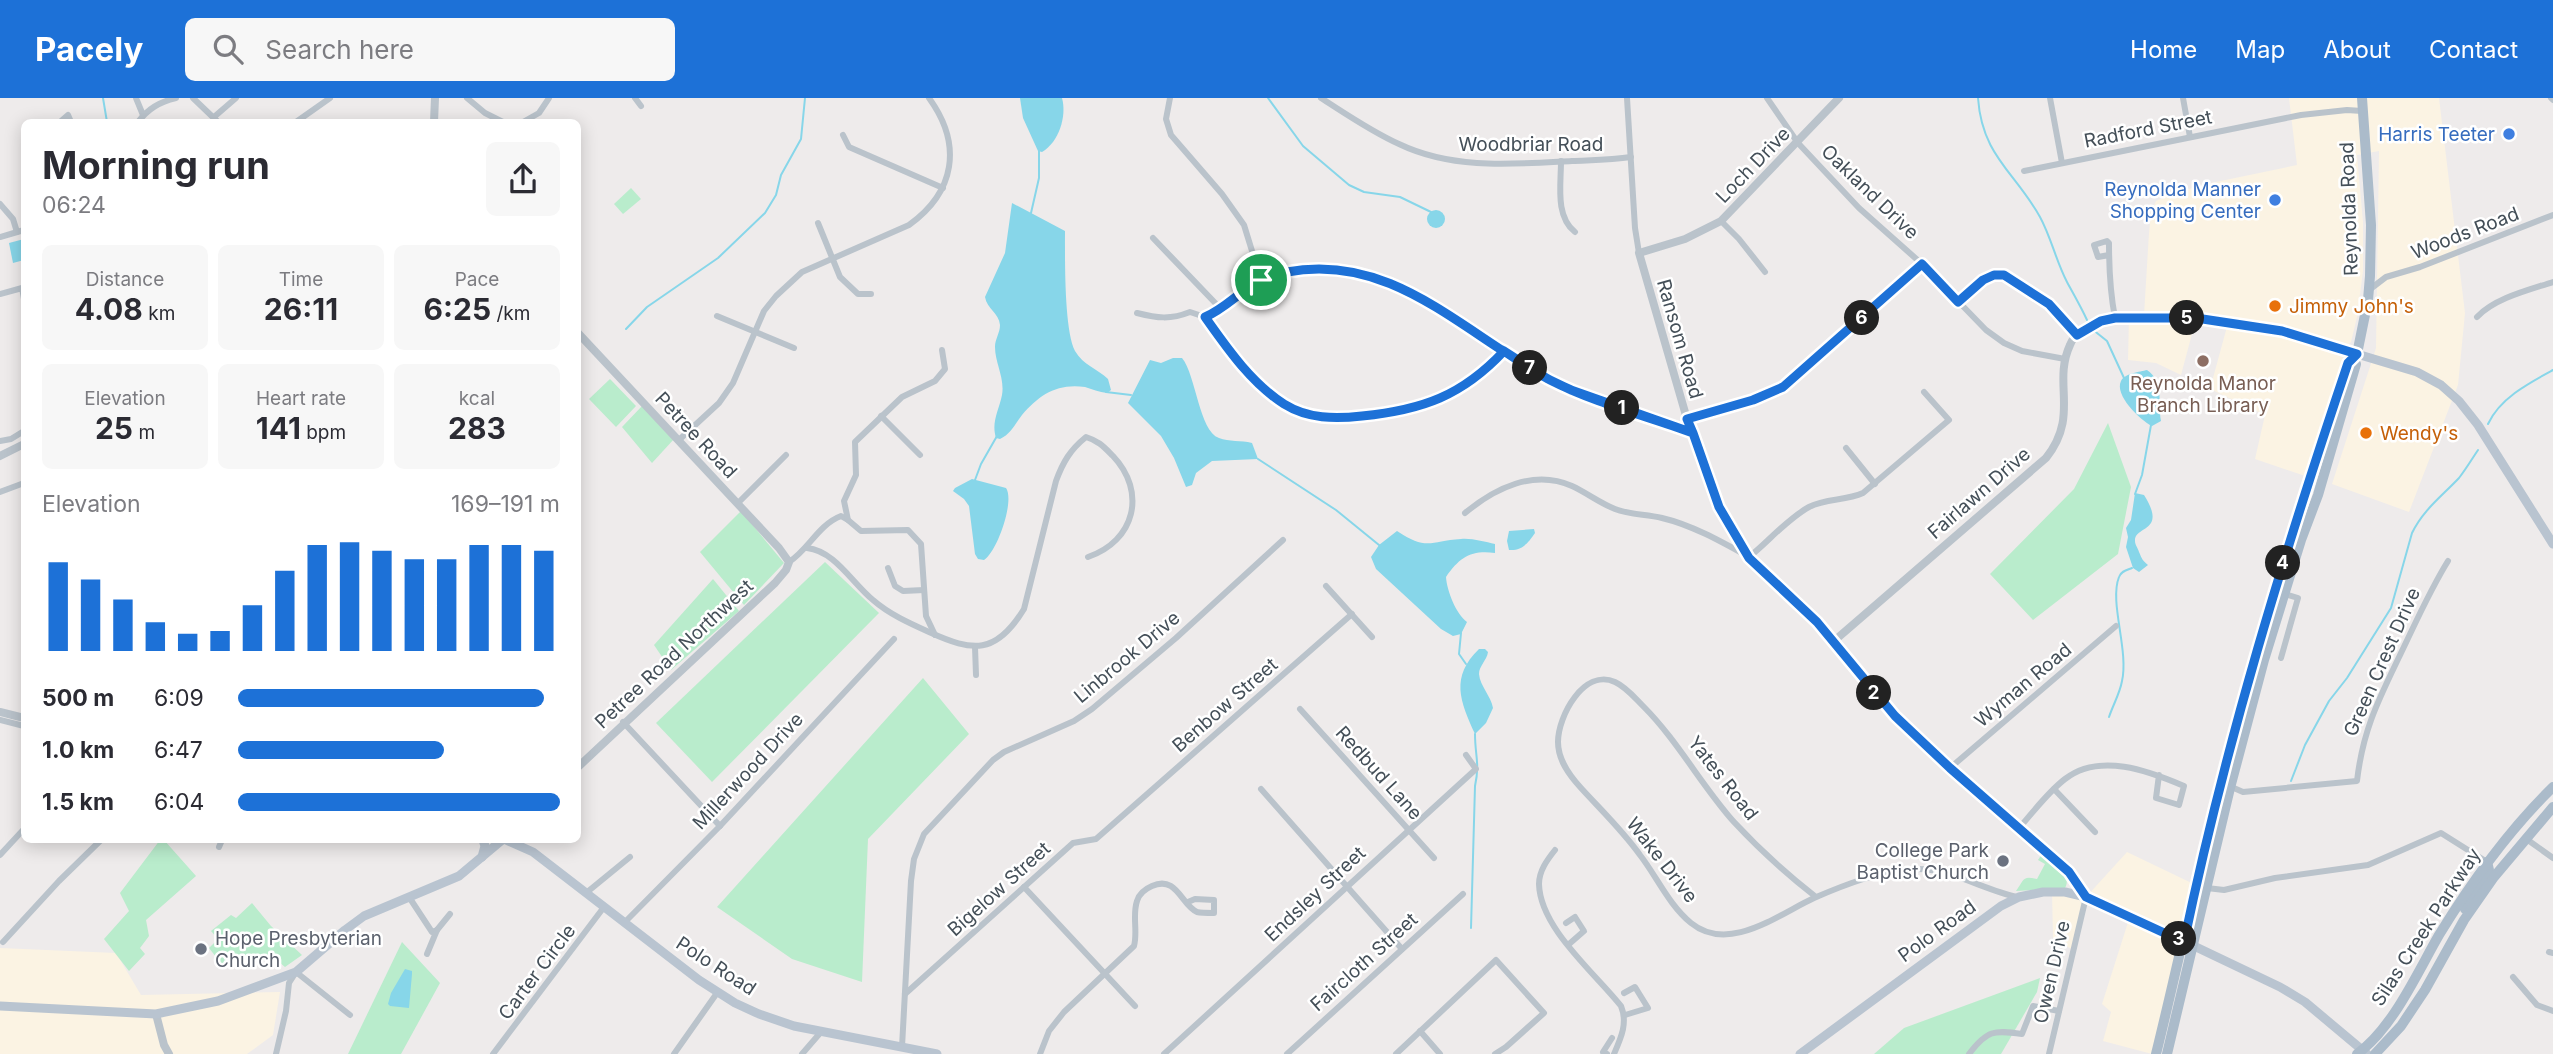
<!DOCTYPE html>
<html lang="en">
<head>
<meta charset="utf-8">
<style>
  :root { --surface:#fff; --page:#f7f7f7; --text:#2b2b33; --muted:#7c7c81; --accent:#1d71d7 }
  body { margin:0; font-family:Inter,sans-serif; background:var(--page); color:var(--text); height:100vh; display:flex; flex-direction:column; font-size:26px; white-space:nowrap }
  * { box-sizing:border-box; margin:0 }
  p { font-size:23px; color:var(--muted) }
  .icon { flex:none; width:38px; height:38px; fill:none; stroke:currentColor; stroke-width:2; stroke-linecap:round; stroke-linejoin:round }
  .map { position:relative; flex:1; overflow:hidden }
  .drawer { position:absolute; left:21px; top:21px; width:560px; height:724px; display:flex; flex-direction:column; background:var(--surface); border-radius:10px; box-shadow:0 4px 18px #0003 }
  .drawer>* { flex:none }
  .pin { position:absolute; display:grid; place-items:center; width:60px; height:60px; color:#fff; margin:-30px; border:4px solid #fff; border-radius:50%; box-shadow:0 2px 7px #0007 }
  .km { position:absolute; width:35px; height:35px; margin:-18px; border-radius:50%; background:#222; color:#fff; font-size:19px; line-height:35px; text-align:center }
  .round { display:grid; place-items:center; flex:none; width:74px; height:74px; border-radius:10px; background:var(--page) }
  .overview { display:flex; align-items:center; justify-content:space-between; height:119px; padding:0 21px }
  h1 { font-size:38px; font-weight:700; line-height:52px }
  .metrics { display:grid; grid-template-columns:repeat(3,1fr); gap:10px; height:119px; padding:7px 21px }
  .metrics div { display:grid; align-content:center; border-radius:10px; background:var(--page); text-align:center }
  .metrics b { font-size:30px; font-weight:700 }
  .metrics small { font-size:19px; font-weight:400 }
  .metrics p { font-size:19px }
  .chart { height:196px; padding:14px 21px }
  .chart p { display:flex; justify-content:space-between }
  .chart svg { width:100%; height:126px; margin-top:7px; stroke:var(--accent); stroke-width:6 }
  ul { padding:0 21px; list-style:none; font-size:23px }
  li { display:grid; grid-template-columns:112px 84px 1fr; align-items:center; height:52px }
  li i { height:18px; border-radius:9px; background:var(--accent) }
  header { display:flex; align-items:center; gap:42px; box-sizing:border-box; height:98px; padding:0 35px; background:var(--accent); color:#fff }
  header strong { font-size:33px }
  nav { display:flex; gap:38px; margin-inline-start:auto; font-size:24px }
  .search { width:490px; height:63px; background:var(--page); display:flex; align-items:center; gap:18px; box-sizing:border-box; padding:0 24px; border-radius:10px; color:var(--muted); font-size:26px }
  .map>svg:first-child { display:block }
  .commercial { fill:#fbf3e3 }
  .green { fill:#b9eccc }
  .water { fill:#87d6e9 }
  .lines { fill:none; stroke-linecap:round; stroke-linejoin:round }
  .stream { stroke:#87d6e9; stroke-width:2 }
  .minor { stroke:#bac3cb; stroke-width:6 }
  .tertiary { stroke:#bac3cb; stroke-width:8 }
  .secondary { stroke:#b9c4d0; stroke-width:9 }
  .primary { stroke:#abbbca; stroke-width:10 }
  .route-casing { stroke:#fff; stroke-width:14 }
  .route { stroke:#1d71d7; stroke-width:9 }
  .shop-dot { fill:#3f7fe0; stroke:#fff; stroke-width:2.5 }
  .food-dot { fill:#e8710a; stroke:#fff; stroke-width:2.5 }
  .education-dot { fill:#8d6e63; stroke:#fff; stroke-width:2.5 }
  .worship-dot { fill:#6b7280; stroke:#fff; stroke-width:2.5 }
  .labels { text-anchor:middle; dominant-baseline:central; stroke-width:5; stroke-linejoin:round; paint-order:stroke }
  .street-label { font-size:19px; fill:#444f58; stroke:#fff }
  .shop-label { font-size:19px; fill:#366cbe; stroke:#fff; text-anchor:end }
  .food-label { font-size:19px; fill:#c56008; stroke:#fff; text-anchor:start }
  .education-label { font-size:19px; fill:#785e54; stroke:#fff }
  .worship-label { font-size:19px; fill:#5b616d; stroke:#fff; text-anchor:end }
</style>
</head>
<body>
<header>
<strong>Pacely</strong>
<div class="search"><svg class="icon" aria-label="search" viewBox="0 0 24 24"><circle cx="10" cy="10" r="6"/><path d="M15 15l6 6"/></svg>Search here</div>
<nav><a>Home</a><a>Map</a><a>About</a><a>Contact</a></nav>
</header>
<div class="map">
<svg width="2553" height="956" viewBox="0 0 2553 956">
  <rect width="100%" height="100%" fill="#eeebeb"/>
  <g class="commercial">
    <path d="M2289,0H2439L2465,215L2458,287L2409,414L2332,386L2376,250L2379,53L2357,57L2363,124V173L2357,219L2351,244L2348,247L2344,249L2264,226L2193,217H2144L2149,135L2151,115L2156,103L2174,95L2211,85L2297,67Z"/>
    <path d="M2129,220L2196,221L2181,277L2156,265L2128,262Z"/>
    <path d="M2228,225L2345,253L2308,379L2255,361L2265,317L2210,291Z"/>
    <path d="M2127,754L2202,790L2200,808L2184,844L2152,956L2103,943L2111,914L2102,906L2130,818L2086,799L2073,852L2053,840L2052,794L2086,799Z"/>
    <path d="M0,850L116,855L141,897L280,894L273,937L247,956H0Z"/>
  </g>
  <g class="green">
    <path d="M631,90L641,101L623,116L614,106Z"/>
    <path d="M610,281L636,308L616,329L589,301Z"/>
    <path d="M643,307L674,341L652,365L622,329Z"/>
    <path d="M2108,325L2131,389L2118,456L2033,522L1990,476L2074,391Z"/>
    <path d="M741,413L784,465L744,507L700,454Z"/>
    <path d="M825,464L879,515L712,684L656,625Z"/>
    <path d="M713,481L739,513L671,572L654,547Z"/>
    <path d="M923,580L969,636L868,741L862,884L792,861L717,809Z"/>
    <path d="M160,742H164L196,778L146,822L149,838L140,850L145,856L129,873L104,841L129,813L120,795Z"/>
    <path d="M2042,756C2052,765 2073,776 2065,790L2016,793C2024,782 2022,777 2037,781L2045,766L2038,762Z"/>
    <path d="M252,805L271,828L302,857L285,869L273,859L223,868L209,850L218,841L211,833L231,817L236,820Z"/>
    <path d="M402,844L440,885L401,956H348Z"/>
    <path d="M2040,880L2037,894L2001,956H1874L1904,930Z"/>
  </g>
  <g class="water">
    <path d="M1020,0H1062C1067,18 1059,44 1042,54L1038,53L1023,20Z"/>
    <path d="M1012,105L1065,133C1065,159 1064,232 1075,253C1083,267 1098,271 1108,281L1111,292L1107,295C1099,294 1092,291 1085,289C1057,285 1039,297 1022,317C1015,326 1011,336 1000,341L996,340C991,324 999,312 1002,297C1005,280 995,265 995,249C995,241 1000,235 1000,227C999,215 987,211 985,199L1005,155Z"/>
    <circle cx="1436" cy="121" r="9"/>
    <path d="M24,141V162L13,165L9,145Z"/>
    <path d="M1173,260H1182C1196,277 1199,333 1219,340C1229,344 1241,342 1252,345L1258,361L1212,363L1196,375L1192,387L1186,389L1174,360L1161,338L1128,305L1150,262L1161,265Z"/>
    <path d="M2147,272C2164,283 2158,306 2161,323L2152,328C2140,322 2114,297 2121,283C2125,275 2140,274 2147,272Z"/>
    <path d="M972,381L1006,390C1015,403 997,454 984,462L978,461L975,456L969,408L964,401L953,393L955,390Z"/>
    <path d="M2135,395L2144,397C2168,435 2134,427 2135,443C2135,447 2138,450 2139,454C2142,461 2142,462 2148,467L2139,474L2133,470L2126,449L2128,439L2126,430L2131,422Z"/>
    <path d="M1534,431L1535,435C1528,445 1522,453 1509,452L1507,443L1509,433Z"/>
    <path d="M1397,433C1427,453 1430,443 1461,441C1472,440 1485,444 1495,446V455C1471,452 1460,459 1446,479C1447,493 1456,516 1467,524L1461,536L1453,538L1441,531L1376,471L1371,459L1379,447Z"/>
    <path d="M1479,551H1485L1488,554C1487,562 1479,568 1479,576C1480,588 1491,598 1493,610L1486,625L1475,636C1460,603 1450,579 1479,551Z"/>
    <path d="M405,871L412,873V876L409,910L390,908L388,906L391,895Z"/>
  </g>
  <g class="lines">
    <g class="stream">
      <path d="M103,0L107,24"/>
      <path d="M1268,0L1303,48L1349,87L1364,94L1400,99L1431,114"/>
      <path d="M1978,0C1982,58 2015,74 2040,119C2051,139 2056,163 2067,184C2074,197 2081,209 2087,222"/>
      <path d="M1031,115L1039,80V51"/>
      <path d="M626,231L647,209L718,160L765,115L776,97L781,77L801,41L805,0"/>
      <path d="M2092,231L2107,243L2124,280"/>
      <path d="M1106,294L1131,297"/>
      <path d="M2488,326C2500,300 2529,285 2553,272"/>
      <path d="M1258,361L1336,412L1379,447"/>
      <path d="M975,382L981,366L997,338"/>
      <path d="M2135,396L2142,377L2151,327"/>
      <path d="M1461,535L1459,556L1466,566"/>
      <path d="M2109,619C2113,607 2120,595 2122,583C2129,552 2109,504 2119,479C2121,473 2127,472 2132,470"/>
      <path d="M2291,683L2305,647L2329,603L2347,580L2391,510L2412,435C2423,412 2442,398 2459,380C2466,371 2472,361 2478,352"/>
      <path d="M1471,830L1475,688C1480,665 1475,658 1475,636"/>
    </g>
    <g class="minor">
      <path d="M136,0L143,17"/>
      <path d="M193,0L218,24"/>
      <path d="M467,0L485,15L503,24"/>
      <path d="M635,0L641,8"/>
      <path d="M1170,0L1166,21L1171,37L1222,96L1244,127L1261,182"/>
      <path d="M1321,0C1346,16 1372,34 1399,46C1453,72 1514,66 1572,63C1592,62 1611,62 1631,59"/>
      <path d="M1627,0L1635,130L1639,155"/>
      <path d="M1767,0L1798,45L1859,110L1922,166L1986,232L2004,245L2022,253L2065,261"/>
      <path d="M2050,0L2062,65"/>
      <path d="M2183,0L2190,39"/>
      <path d="M2551,0L2553,2"/>
      <path d="M214,19L236,0"/>
      <path d="M60,24L68,17L71,24"/>
      <path d="M138,24C148,11 159,4 176,0"/>
      <path d="M296,24L330,0"/>
      <path d="M523,24L539,15L549,0"/>
      <path d="M843,37L849,49L943,90"/>
      <path d="M1561,63C1561,87 1555,118 1575,134"/>
      <path d="M2024,73L2301,17L2347,12L2362,13"/>
      <path d="M0,106L13,121L17,134"/>
      <path d="M1721,123L1739,141L1765,174"/>
      <path d="M818,125L840,179L858,196H871"/>
      <path d="M0,139L24,132"/>
      <path d="M1153,140L1220,210"/>
      <path d="M2109,157L2098,159L2094,147L2107,143L2109,145C2109,171 2110,194 2115,220"/>
      <path d="M2369,192L2386,179L2420,169L2553,117"/>
      <path d="M0,196L22,190L24,201"/>
      <path d="M1958,204L1983,182L1994,177H2004L2049,206L2077,237"/>
      <path d="M1137,215C1157,220 1170,222 1190,214L1205,219"/>
      <path d="M717,218L794,250"/>
      <path d="M1205,219L1213,216L1247,190L1283,174L1308,171L1358,175L1381,180L1422,200L1548,281L1571,292L1693,335"/>
      <path d="M1205,219C1227,250 1251,285 1284,306C1308,321 1335,321 1362,318C1423,312 1461,298 1505,253"/>
      <path d="M2477,219C2495,200 2529,192 2553,184"/>
      <path d="M881,318L920,357"/>
      <path d="M1687,321L1753,302L1782,289L1922,166"/>
      <path d="M680,341L719,305L733,285L764,213L776,198L802,174L909,127C955,94 963,47 929,0"/>
      <path d="M0,343L11,341L24,333"/>
      <path d="M1846,350L1875,386"/>
      <path d="M0,394L24,385"/>
      <path d="M738,405L786,357"/>
      <path d="M1465,415C1495,390 1534,371 1572,388C1587,395 1600,405 1615,411C1630,417 1646,416 1662,420C1692,427 1722,444 1749,459C1768,444 1787,421 1809,409C1826,400 1845,403 1863,395L1949,322L1924,294"/>
      <path d="M807,450C835,453 852,485 873,502C889,516 909,525 929,534C973,554 996,557 1024,511L1056,383C1063,364 1070,352 1086,339C1099,343 1104,349 1113,358C1147,394 1135,443 1088,459"/>
      <path d="M789,464C809,451 818,427 841,418L848,422"/>
      <path d="M888,470L895,488L903,493L924,492"/>
      <path d="M1326,488L1372,539"/>
      <path d="M935,537L926,518L921,446L908,432L861,433L848,422L844,403L856,377L855,344L902,299L935,283L945,271L942,252"/>
      <path d="M975,549L976,577"/>
      <path d="M2281,560L2298,500L2285,496"/>
      <path d="M1300,611L1434,760"/>
      <path d="M0,622L24,628"/>
      <path d="M623,624L720,728"/>
      <path d="M1950,670L2116,528"/>
      <path d="M2220,684L2243,694L2357,683C2363,631 2379,601 2401,555C2416,524 2430,492 2448,463"/>
      <path d="M1261,691L1402,851"/>
      <path d="M2054,691L2095,734"/>
      <path d="M2020,729C2034,713 2048,694 2065,681C2099,654 2149,673 2184,688L2179,707L2156,700L2159,677"/>
      <path d="M2525,740L2553,760"/>
      <path d="M219,749L222,742"/>
      <path d="M1555,752C1547,762 1539,773 1539,786C1540,830 1595,875 1621,908C1628,925 1621,940 1614,956"/>
      <path d="M0,757L24,731"/>
      <path d="M1024,789L1135,908"/>
      <path d="M2207,790L2224,792L2275,780L2368,767L2441,735L2487,764"/>
      <path d="M586,795L630,759"/>
      <path d="M409,799L432,834L437,832L450,816"/>
      <path d="M1816,799C1788,777 1759,751 1734,724C1701,687 1678,643 1643,608C1634,599 1626,589 1615,584C1584,570 1558,618 1558,644C1558,662 1569,677 1581,690C1601,712 1623,733 1640,757C1657,779 1669,807 1691,825C1729,856 1779,816 1814,800C1844,787 1882,772 1915,771C1949,770 1984,792 2017,799"/>
      <path d="M624,825L720,728L894,541"/>
      <path d="M1566,825L1575,819L1584,833L1568,847"/>
      <path d="M3,844L59,783L101,742"/>
      <path d="M2549,854L2553,855"/>
      <path d="M427,856L437,832"/>
      <path d="M2513,879L2537,907L2553,913"/>
      <path d="M1624,895L1635,889L1648,910L1625,917"/>
      <path d="M905,896L1073,745L1096,741L1352,516"/>
      <path d="M1420,933L1440,956"/>
      <path d="M902,949L911,783L914,761L924,736L993,662L1004,654L1074,623L1092,611L1176,540L1283,442"/>
      <path d="M276,956L286,913L289,885L296,874L350,917"/>
      <path d="M493,956L604,809"/>
      <path d="M674,956L717,895"/>
      <path d="M802,956L821,934"/>
      <path d="M1040,956L1049,933L1064,914L1134,848C1138,833 1132,818 1137,803C1139,796 1145,791 1152,788C1177,777 1181,807 1197,814C1201,815 1209,815 1214,815V802L1195,801L1188,804"/>
      <path d="M1164,956L1476,671L1466,657"/>
      <path d="M1287,956L1463,796"/>
      <path d="M1396,956L1496,862L1544,915L1506,949L1495,956"/>
      <path d="M1607,956L1603,954L1612,940"/>
      <path d="M1969,956C1987,932 1994,932 2022,936L2033,908L2059,913"/>
      <path d="M2049,956L2086,799"/>
    </g>
    <g class="tertiary">
      <path d="M1839,0L1721,123L1685,141L1639,155L1687,321L1709,385L1719,409L1749,459L1834,543L1895,618L1950,670L2069,774L2086,799"/>
      <path d="M434,24L435,0"/>
      <path d="M578,235L779,450L789,464L786,472L775,485L578,669"/>
      <path d="M0,358L24,346"/>
      <path d="M1834,543L2046,360C2080,317 2052,286 2070,247C2075,234 2090,226 2103,222C2119,219 2136,220 2151,220C2194,221 2238,223 2279,233C2306,239 2330,250 2357,256"/>
      <path d="M0,614L24,620"/>
      <path d="M156,916L164,947L169,956"/>
    </g>
    <g class="secondary">
      <path d="M2357,256L2417,274L2441,287L2459,303L2478,327L2553,446"/>
      <path d="M506,742L533,754L699,882L735,905L759,916L794,928L937,956"/>
      <path d="M482,759L485,748L483,742"/>
      <path d="M0,908L156,916L218,903L296,874L345,832L364,818L459,778L502,742"/>
      <path d="M1800,956L2001,808L2019,799L2043,794H2065L2086,799L2110,808L2280,889L2305,904L2367,956"/>
    </g>
    <g class="primary">
      <path d="M2465,811L2489,772L2487,764"/>
      <path d="M2156,956C2178,867 2197,776 2219,687C2256,545 2301,405 2348,265L2357,256L2368,202L2370,178L2371,127L2362,0"/>
      <path d="M2167,956L2230,690L2264,562L2301,442L2318,397L2356,266L2353,261"/>
      <path d="M2357,956C2393,930 2417,875 2439,837C2472,783 2508,733 2553,689"/>
      <path d="M2375,956L2401,928L2425,892L2464,822L2494,779L2553,709"/>
    </g>
  </g>
  <g class="lines">
    <defs>
      <path id="route" d="M1261,182C1269,180 1278,175 1287,174C1372,158 1433,207 1500,251L1504,253L1548,281L1571,292L1693,335L1719,409L1749,460L1817,524L1895,618L1950,670L2069,774L2086,799L2184,844C2225,647 2284,455 2348,265L2357,256L2282,233L2196,220H2115L2101,223L2077,237L2049,206L2004,177H1994L1983,182L1958,204L1922,166L1783,289L1753,302L1687,321L1693,335C1646,318 1595,305 1550,282C1534,274 1519,263 1504,253C1462,298 1422,312 1362,318C1335,321 1308,321 1284,306C1251,285 1227,250 1205,219C1225,211 1241,192 1261,182"/>
    </defs>
    <use href="#route" class="route-casing"/>
    <use href="#route" class="route"/>
  </g>
  <g class="shop-dot">
    <circle cx="2509" cy="36" r="7"/>
    <circle cx="2275" cy="102" r="7"/>
  </g>
  <g class="food-dot">
    <circle cx="2275" cy="208" r="7"/>
    <circle cx="2366" cy="335" r="7"/>
  </g>
  <circle class="education-dot" cx="2203" cy="263" r="7"/>
  <g class="worship-dot">
    <circle cx="2003" cy="763" r="7"/>
    <circle cx="201" cy="851" r="7"/>
  </g>
  <g class="labels">
    <g class="street-label">
      <text transform="translate(2148 31) rotate(-11)">Radford Street</text>
      <text x="1531" y="46">Woodbriar Road</text>
      <text transform="translate(1753 67) rotate(-46)">Loch Drive</text>
      <text transform="translate(1870 94) rotate(44)">Oakland Drive</text>
      <text transform="translate(2349 111) rotate(-92)">Reynolda Road</text>
      <text transform="translate(2465 135) rotate(-21)">Woods Road</text>
      <text transform="translate(1680 241) rotate(74)">Ransom Road</text>
      <text transform="translate(696 337) rotate(47)">Petree Road</text>
      <text transform="translate(1979 395) rotate(-41)">Fairlawn Drive</text>
      <text transform="translate(674 556) rotate(-43)">Petree Road Northwest</text>
      <text transform="translate(1127 559) rotate(-40)">Linbrook Drive</text>
      <text transform="translate(2382 564) rotate(-66)">Green Crest Drive</text>
      <text transform="translate(2023 587) rotate(-40)">Wyman Road</text>
      <text transform="translate(1225 607) rotate(-41)">Benbow Street</text>
      <text transform="translate(748 673) rotate(-47)">Millerwood Drive</text>
      <text transform="translate(1379 675) rotate(48)">Redbud Lane</text>
      <text transform="translate(1723 680) rotate(52)">Yates Road</text>
      <text transform="translate(1662 762) rotate(52)">Wake Drive</text>
      <text transform="translate(999 791) rotate(-42)">Bigelow Street</text>
      <text transform="translate(1315 796) rotate(-43)">Endsley Street</text>
      <text transform="translate(2426 829) rotate(-57)">Silas Creek Parkway</text>
      <text transform="translate(1937 833) rotate(-36)">Polo Road</text>
      <text transform="translate(1364 864) rotate(-42)">Faircloth Street</text>
      <text transform="translate(716 868) rotate(33)">Polo Road</text>
      <text transform="translate(537 874) rotate(-53)">Carter Circle</text>
      <text transform="translate(2052 874) rotate(-77)">Owen Drive</text>
    </g>
    <g class="shop-label">
      <text x="2495" y="36">Harris Teeter</text>
      <text x="2261" y="91">Reynolda Manner<tspan x="2261" dy="22">Shopping Center</tspan></text>
    </g>
    <g class="food-label">
      <text x="2289" y="208">Jimmy John's</text>
      <text x="2380" y="335">Wendy's</text>
    </g>
    <g class="education-label">
      <text x="2203" y="285">Reynolda Manor<tspan x="2203" dy="22">Branch Library</tspan></text>
    </g>
    <g class="worship-label">
      <text x="1989" y="752">College Park<tspan x="1989" dy="22">Baptist Church</tspan></text>
      <text x="215" y="840" text-anchor="start">Hope Presbyterian<tspan x="215" dy="22">Church</tspan></text>
    </g>
  </g>
</svg>
<div class="pin" style="left:1261px;top:182px;background:#1e9e55"><svg class="icon" aria-label="arrive" viewBox="0 0 24 24"><path d="M6 21V4h12l-3 4 3 4H6"/></svg></div>
<b class="km" style="left:1622px;top:310px">1</b>
<b class="km" style="left:1874px;top:595px">2</b>
<b class="km" style="left:2179px;top:841px">3</b>
<b class="km" style="left:2283px;top:465px">4</b>
<b class="km" style="left:2187px;top:220px">5</b>
<b class="km" style="left:1862px;top:220px">6</b>
<b class="km" style="left:1530px;top:270px">7</b>
<section class="drawer">
<div class="overview"><div><h1>Morning run</h1><p>06:24</p></div><a class="round"><svg class="icon" aria-label="share" viewBox="0 0 24 24"><path d="M12 15V3M7 8l5-5 5 5M5 13v7h14v-7"/></svg></a></div>
<div class="metrics">
<div><p>Distance</p><b>4.08<small> km</small></b></div>
<div><p>Time</p><b>26:11</b></div>
<div><p>Pace</p><b>6:25<small> /km</small></b></div>
</div>
<div class="metrics">
<div><p>Elevation</p><b>25<small> m</small></b></div>
<div><p>Heart rate</p><b>141<small> bpm</small></b></div>
<div><p>kcal</p><b>283</b></div>
</div>
<div class="chart"><p><span>Elevation</span>169–191 m</p>
<svg viewBox="0 0 160 44" preserveAspectRatio="none"><path d="M5 44V13M15 44V19M25 44V26M35 44V34M45 44V38M55 44V37M65 44V28M75 44V16M85 44V7M95 44V6M105 44V9M115 44V12M125 44V12M135 44V7M145 44V7M155 44V9"/></svg>
</div>
<ul>
<li><b>500 m</b>6:09<i style="width:95%"></i></li>
<li><b>1.0 km</b>6:47<i style="width:64%"></i></li>
<li><b>1.5 km</b>6:04<i style="width:100%"></i></li>
</ul>
</section>
</div>
</body>
</html>
